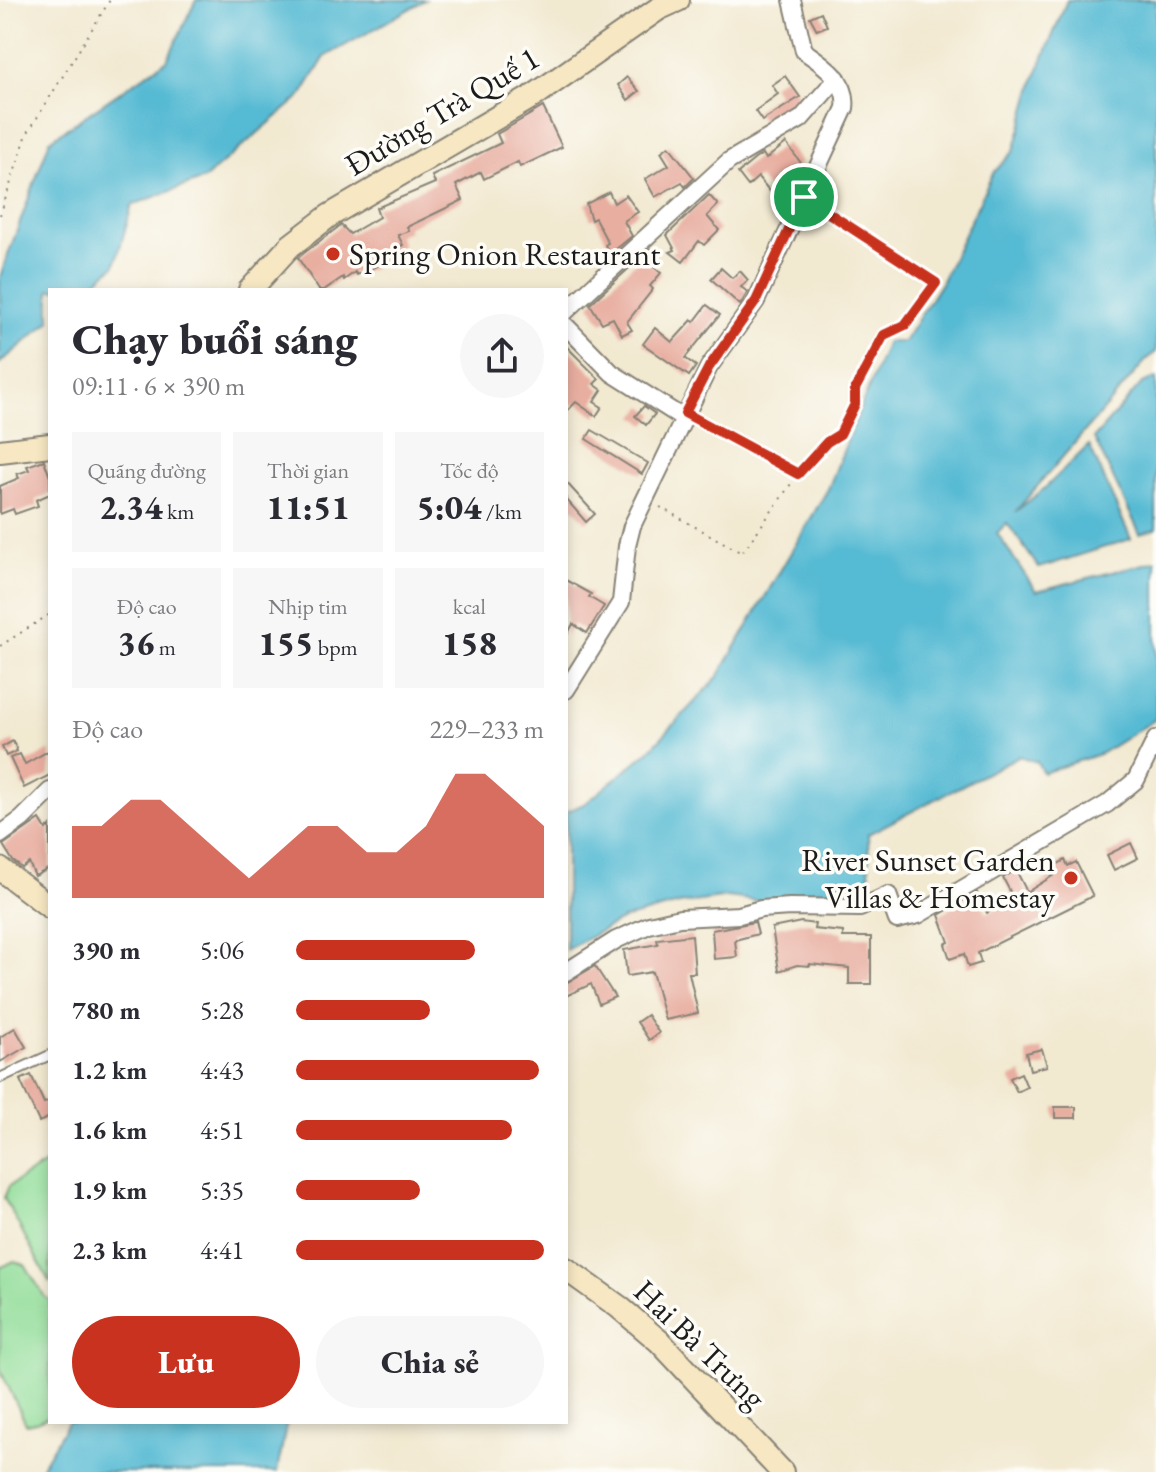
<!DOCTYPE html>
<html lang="vi">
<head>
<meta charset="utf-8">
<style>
  :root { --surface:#fff; --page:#f7f7f7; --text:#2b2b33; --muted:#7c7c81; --accent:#c8321e }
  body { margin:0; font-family:"EB Garamond",serif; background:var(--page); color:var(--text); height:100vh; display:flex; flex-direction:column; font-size:30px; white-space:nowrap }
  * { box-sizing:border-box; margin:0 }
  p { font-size:26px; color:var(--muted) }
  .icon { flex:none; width:44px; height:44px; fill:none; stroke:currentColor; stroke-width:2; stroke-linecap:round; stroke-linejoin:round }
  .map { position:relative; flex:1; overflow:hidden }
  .side { position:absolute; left:48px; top:288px; width:520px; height:1136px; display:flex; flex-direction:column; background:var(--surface); border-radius:0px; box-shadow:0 4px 12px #0003 }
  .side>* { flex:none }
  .pin { position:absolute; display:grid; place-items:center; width:68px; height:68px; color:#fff; margin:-34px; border:4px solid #fff; border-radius:50%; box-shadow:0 2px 8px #0007 }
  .round { display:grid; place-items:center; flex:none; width:84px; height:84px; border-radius:42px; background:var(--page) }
  .head { display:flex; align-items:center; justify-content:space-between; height:136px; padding:0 24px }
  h1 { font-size:44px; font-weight:800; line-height:60px }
  .stats { display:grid; grid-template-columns:repeat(3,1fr); gap:12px; height:136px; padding:8px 24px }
  .stats div { display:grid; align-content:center; border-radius:0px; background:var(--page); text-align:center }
  .stats b { font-size:34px; font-weight:800 }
  .stats small { font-size:22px; font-weight:400 }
  .stats p { font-size:22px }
  .chart { height:224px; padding:16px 24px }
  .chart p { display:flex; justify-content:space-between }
  .chart svg { width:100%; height:144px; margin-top:8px; fill:var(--accent); opacity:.7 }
  .cta { display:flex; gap:16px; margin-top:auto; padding:16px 24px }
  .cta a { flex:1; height:92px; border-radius:48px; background:var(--accent); color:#fff; font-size:32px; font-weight:800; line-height:92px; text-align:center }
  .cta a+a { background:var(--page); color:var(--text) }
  ul { padding:0 24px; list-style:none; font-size:26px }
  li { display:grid; grid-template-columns:128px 96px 1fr; align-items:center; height:60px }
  li i { height:20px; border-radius:10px; background:var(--accent) }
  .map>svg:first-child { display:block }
  .green { fill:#91dd99; stroke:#567c5a; stroke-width:2 }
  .water { fill:#55bad3; stroke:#386b78; stroke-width:2 }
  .building { fill:#e8aea0 }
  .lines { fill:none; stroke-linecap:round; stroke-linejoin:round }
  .lane-casing { stroke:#878276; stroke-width:12 }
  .street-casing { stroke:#878276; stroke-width:20 }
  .secondary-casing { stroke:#878276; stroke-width:26 }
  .path { stroke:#878276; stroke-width:2; stroke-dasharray:2 6; stroke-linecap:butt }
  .lane { stroke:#fff; stroke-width:8 }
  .street { stroke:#fff; stroke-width:16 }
  .secondary { stroke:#f7e8c3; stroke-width:22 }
  .route-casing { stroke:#fff; stroke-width:16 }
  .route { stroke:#c8321e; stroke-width:10 }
  .poi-dot { fill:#c8321e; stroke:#fdfcf7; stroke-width:3 }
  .labels { text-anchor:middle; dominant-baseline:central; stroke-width:7; stroke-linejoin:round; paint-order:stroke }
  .street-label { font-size:32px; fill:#1c1c1c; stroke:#fdfcf7 }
  .poi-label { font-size:32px; fill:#1c1c1c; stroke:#fdfcf7; text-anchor:start }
</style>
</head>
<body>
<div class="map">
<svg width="1156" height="1472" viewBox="0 0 1156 1472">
  <rect width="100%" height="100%" fill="#fdfcf7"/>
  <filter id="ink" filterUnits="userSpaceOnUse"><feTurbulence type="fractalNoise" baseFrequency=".0125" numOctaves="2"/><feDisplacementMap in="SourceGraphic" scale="16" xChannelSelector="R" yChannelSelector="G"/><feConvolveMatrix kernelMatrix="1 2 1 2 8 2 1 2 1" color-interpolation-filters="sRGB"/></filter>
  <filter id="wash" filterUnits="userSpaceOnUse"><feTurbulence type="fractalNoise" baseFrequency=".006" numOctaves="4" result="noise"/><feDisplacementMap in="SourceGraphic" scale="32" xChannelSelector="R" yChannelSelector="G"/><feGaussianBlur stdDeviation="1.8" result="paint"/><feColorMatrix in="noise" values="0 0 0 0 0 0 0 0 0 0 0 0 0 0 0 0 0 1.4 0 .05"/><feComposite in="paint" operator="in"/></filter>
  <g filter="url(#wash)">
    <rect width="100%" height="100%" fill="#f2e9d1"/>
    <g class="green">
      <path d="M50,1161V1283L4,1198L9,1186Z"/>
      <path d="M14,1261L25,1265L45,1297L50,1300V1416L36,1422L26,1424L0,1369V1268Z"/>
    </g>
    <g class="water">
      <path d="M196,0H425L325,57L301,96L204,179L132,205L115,265L86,290H50V321L0,363V277L50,140L167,60Z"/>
      <path d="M1067,0H1156V352L1148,358L1015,512L1045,488L1089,445L1131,539L1039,568L1007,523L997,533L1036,591L1156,561V719L1102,753L1043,773L1037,762L1019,756L868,834L870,890L811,901L778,904L728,897L679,904L623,919L566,950V812L586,803L648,752L718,677L828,489L887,342H904L941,283L993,173L1014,151L1035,79Z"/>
      <path d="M1156,378V529L1140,534L1094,438L1142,383Z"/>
      <path d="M68,1422H287L277,1472H43L42,1466Z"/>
    </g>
    <g id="blocks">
      <g class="building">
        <path d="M821,12L827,26L817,30L810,17Z"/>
        <path d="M785,76L800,97L762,121L755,111L778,94L772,85Z"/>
        <path d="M627,77L639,91L628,100L618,85Z"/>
        <path d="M543,107L562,147L520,167L518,162L484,179L481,172L456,185L463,200L407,227L409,231L398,235L403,245L380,257L383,263L357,275L355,272L344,280L343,277L324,290H319L298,258L304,253L341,225L350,234L379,217L376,208L435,183L432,176L501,143L497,134Z"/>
        <path d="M786,143L801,163L783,177L794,192L787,198L779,190L773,195L758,177L748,186L738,173L755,159L763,154L766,159Z"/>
        <path d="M669,146L694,178L685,187L682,182L655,197L645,179L669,165L661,152Z"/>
        <path d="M609,192L614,203L626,195L638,212L624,221L632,236L610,254L605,245L608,243L595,218L591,220L586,204Z"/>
        <path d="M709,195L718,205L707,216L719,230L704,245L699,241L683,262L670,252L675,250L667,235Z"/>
        <path d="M650,249L654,257L646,261L661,273L650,286L653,289L627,322L632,330L622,335L613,318L602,323L590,304Z"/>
        <path d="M721,268L732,278L740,271L748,280L741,287L748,292L740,305L711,279Z"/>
        <path d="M707,305L720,315L685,358L696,366L689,376L643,344L655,328L672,342L692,320L694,322Z"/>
        <path d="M566,346L599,379L594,384L602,390L594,402L602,407L596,416L576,402L566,412Z"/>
        <path d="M644,406L655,414L646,425L635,416Z"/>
        <path d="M592,430L648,463L642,474L586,439Z"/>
        <path d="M44,460L50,477V494L36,500L38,506L15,514L13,509L0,514V486L19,478L17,474L29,470L27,466Z"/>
        <path d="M566,482L595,514L586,522L566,499Z"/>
        <path d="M566,580L591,594L589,597L604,606L587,633L573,624L566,637Z"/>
        <path d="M13,741L17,751L6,756L2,747Z"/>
        <path d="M50,750V775L24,788L10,758L20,754L25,764Z"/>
        <path d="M40,819L46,829L50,826V868L35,876L29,863L22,868L13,861L3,845Z"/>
        <path d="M1131,843L1138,858L1114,870L1107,855Z"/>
        <path d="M1065,860L1068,866L1076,862L1093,896L978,953L981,963L968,967L964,954L950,959L945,944L949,942L939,915L977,893L987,913L1014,899L1003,878L1016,870L1027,892L1057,873L1054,866Z"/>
        <path d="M755,922L758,934L735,940L737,957L714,959L712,930Z"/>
        <path d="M801,922L815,924L814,929L843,932V937H871V984H849V968L810,964V966L797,965L779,971L772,928Z"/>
        <path d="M692,935L695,973H689L698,1013L665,1020L652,972L627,976L624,950L658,944L657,939Z"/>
        <path d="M595,966L615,997L599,1004L591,984L566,996V983Z"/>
        <path d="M647,1015L659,1033L649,1040L637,1022Z"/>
        <path d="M15,1028L26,1047L0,1062V1037Z"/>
        <path d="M1042,1049L1047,1066L1030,1070L1026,1053Z"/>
        <path d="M1021,1073L1027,1087L1017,1092L1010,1078Z"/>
        <path d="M31,1075L44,1103L50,1101V1117L39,1122L20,1080Z"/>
        <rect x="1055" y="1107" width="21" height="11"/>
      </g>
    </g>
  </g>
  <g filter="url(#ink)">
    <use href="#blocks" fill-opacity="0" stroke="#878276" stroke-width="2"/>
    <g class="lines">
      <defs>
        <path id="lane" d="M0,1078L50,1055"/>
        <g id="street">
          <path d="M566,311L729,161L801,119L837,78"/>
          <path d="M566,326L612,373L683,418"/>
          <path d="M566,690L621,602L627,546L632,526L709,367L756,301L845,108C849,81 823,64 804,51L792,0"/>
          <path d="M0,835L22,819L50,791"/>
          <path d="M566,972L616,940L649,925L680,918L739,915L761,909L790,907L860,908L888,895L897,920L918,915L1107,804L1136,780L1156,739"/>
        </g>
        <g id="secondary">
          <path d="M250,290L290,246L329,216L535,95L658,9L678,0"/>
          <path d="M0,451L50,445"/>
          <path d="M0,869L50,907"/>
          <path d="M566,1269L619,1307L659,1341L782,1472"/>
        </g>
      </defs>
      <use href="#lane" class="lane-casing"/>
      <use href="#street" class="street-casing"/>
      <use href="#secondary" class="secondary-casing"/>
      <g class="path">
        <path d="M0,215L27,134L110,0"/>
        <path d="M798,474L827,442L840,434L855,404V389L884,335L905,325L936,283L816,205"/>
        <path d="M660,507L742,553L798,474L700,421"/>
        <path d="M0,646L50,614"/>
      </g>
      <use href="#lane" class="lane"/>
      <use href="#street" class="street"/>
      <use href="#secondary" class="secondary"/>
    </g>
  </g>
  <g class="lines" filter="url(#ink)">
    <defs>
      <path id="route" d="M804,197L936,283L905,325L884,335L855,389V404L840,434L827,442L798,474L685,413L709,367L756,301Z"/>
    </defs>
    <use href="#route" class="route-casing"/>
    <use href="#route" class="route"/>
  </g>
  <g class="poi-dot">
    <circle cx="333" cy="254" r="8"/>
    <circle cx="1071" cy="878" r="8"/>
  </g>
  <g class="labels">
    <g class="street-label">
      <text transform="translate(442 111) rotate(-31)">Đường Trà Quế 1</text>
      <text transform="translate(700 1344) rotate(44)">Hai Bà Trưng</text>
    </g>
    <g class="poi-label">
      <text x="349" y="254">Spring Onion Restaurant</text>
      <text x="1055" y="860" text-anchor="end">River Sunset Garden<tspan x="1055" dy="37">Villas &amp; Homestay</tspan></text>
    </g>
  </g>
</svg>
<div class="pin" style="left:804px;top:197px;background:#1e9e55"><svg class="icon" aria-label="arrive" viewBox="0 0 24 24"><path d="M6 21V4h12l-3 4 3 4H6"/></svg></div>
<section class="side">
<div class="head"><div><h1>Chạy buổi sáng</h1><p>09:11 · 6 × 390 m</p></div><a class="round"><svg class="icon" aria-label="share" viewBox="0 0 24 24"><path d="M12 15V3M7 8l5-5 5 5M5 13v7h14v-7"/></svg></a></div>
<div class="stats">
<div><p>Quãng đường</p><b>2.34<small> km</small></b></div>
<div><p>Thời gian</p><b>11:51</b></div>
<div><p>Tốc độ</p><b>5:04<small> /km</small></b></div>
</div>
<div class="stats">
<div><p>Độ cao</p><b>36<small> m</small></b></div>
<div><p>Nhịp tim</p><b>155<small> bpm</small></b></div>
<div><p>kcal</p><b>158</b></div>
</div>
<div class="chart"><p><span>Độ cao</span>229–233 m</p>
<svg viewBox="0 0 160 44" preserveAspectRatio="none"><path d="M0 44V22L10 22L20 14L30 14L40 22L50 30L60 38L70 30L80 22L90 22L100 30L110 30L120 22L130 6L140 6L150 14L160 22V44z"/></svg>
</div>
<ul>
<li><b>390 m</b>5:06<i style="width:72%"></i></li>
<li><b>780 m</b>5:28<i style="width:54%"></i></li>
<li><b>1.2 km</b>4:43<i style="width:98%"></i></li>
<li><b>1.6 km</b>4:51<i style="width:87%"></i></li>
<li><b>1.9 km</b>5:35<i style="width:50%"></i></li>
<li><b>2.3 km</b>4:41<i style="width:100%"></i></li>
</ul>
<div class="cta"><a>Lưu</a><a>Chia sẻ</a></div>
</section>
</div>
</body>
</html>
